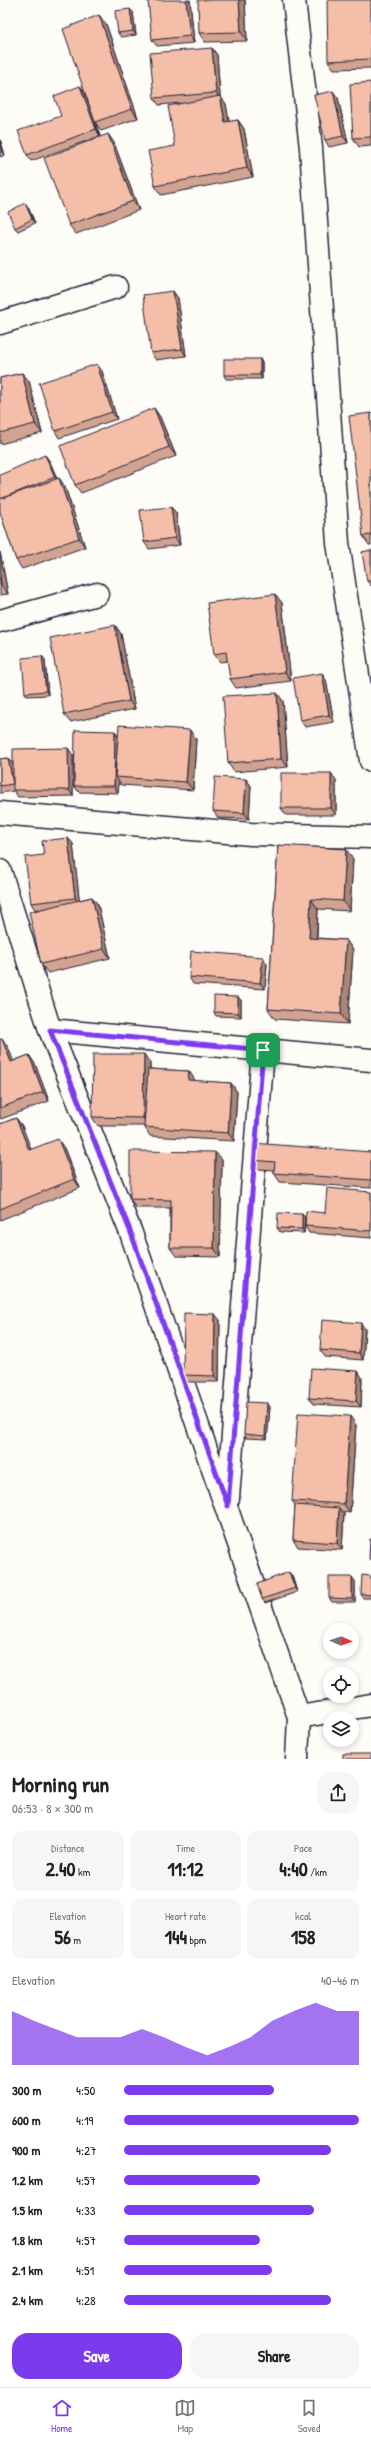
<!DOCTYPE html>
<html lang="en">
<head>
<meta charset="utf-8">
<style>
  :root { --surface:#fff; --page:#f6f6f6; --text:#222; --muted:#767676; --line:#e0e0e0; --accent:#7c3aed }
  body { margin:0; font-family:"Patrick Hand",sans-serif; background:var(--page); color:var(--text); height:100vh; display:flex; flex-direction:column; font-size:15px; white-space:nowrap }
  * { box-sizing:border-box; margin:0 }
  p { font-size:13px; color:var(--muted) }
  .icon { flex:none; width:22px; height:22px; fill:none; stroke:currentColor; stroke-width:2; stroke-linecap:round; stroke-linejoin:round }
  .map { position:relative; height:1759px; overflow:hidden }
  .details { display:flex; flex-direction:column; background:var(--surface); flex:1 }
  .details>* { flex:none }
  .needle { width:26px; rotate:92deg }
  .fabs { position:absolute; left:323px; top:1623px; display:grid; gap:8px }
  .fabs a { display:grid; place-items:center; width:36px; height:36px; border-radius:50%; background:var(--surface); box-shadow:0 2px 6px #0003; font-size:20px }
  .pin { position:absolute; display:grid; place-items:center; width:34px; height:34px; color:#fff; margin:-17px; border-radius:8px; box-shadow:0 2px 6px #0006 }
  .round { display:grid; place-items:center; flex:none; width:42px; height:42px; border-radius:16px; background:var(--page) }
  .head { display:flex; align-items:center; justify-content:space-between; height:68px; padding:0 12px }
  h1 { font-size:22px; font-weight:700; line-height:30px }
  .figures { display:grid; grid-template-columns:repeat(3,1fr); gap:6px; height:68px; padding:4px 12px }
  .figures div { display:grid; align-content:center; border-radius:10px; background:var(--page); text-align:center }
  .figures b { font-size:20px; font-weight:700 }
  .figures small { font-size:11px; font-weight:400 }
  .figures p { font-size:11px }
  .chart { height:112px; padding:8px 12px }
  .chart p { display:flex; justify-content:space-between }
  .chart svg { width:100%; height:72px; margin-top:4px; fill:var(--accent); opacity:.7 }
  .action { display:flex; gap:8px; margin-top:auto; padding:8px 12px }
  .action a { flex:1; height:46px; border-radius:16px; background:var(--accent); color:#fff; font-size:16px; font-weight:700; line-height:46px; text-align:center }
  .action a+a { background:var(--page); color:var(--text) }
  ul { padding:0 12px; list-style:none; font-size:13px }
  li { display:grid; grid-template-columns:64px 48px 1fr; align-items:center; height:30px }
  li i { height:10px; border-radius:5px; background:var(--accent) }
  .tab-bar { display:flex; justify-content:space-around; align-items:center; height:56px; border-top:1px solid var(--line); background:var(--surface); font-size:11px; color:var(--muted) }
  .tab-bar a { display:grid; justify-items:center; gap:2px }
  .tab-bar .on { color:var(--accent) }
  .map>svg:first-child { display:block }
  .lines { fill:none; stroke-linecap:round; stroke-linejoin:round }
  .street-casing { stroke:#22223b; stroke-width:25 }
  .street { stroke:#fdfcf7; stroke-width:22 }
  .wall { fill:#d2a390; stroke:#22223b }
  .shaded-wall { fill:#ab8576; stroke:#22223b }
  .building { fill:#f4bea8; stroke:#22223b }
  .route-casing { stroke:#fff; stroke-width:8 }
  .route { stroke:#7c3aed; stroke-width:5 }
</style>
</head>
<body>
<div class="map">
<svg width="371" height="1759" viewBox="0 0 371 1759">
  <rect width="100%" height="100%" fill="#fdfcf7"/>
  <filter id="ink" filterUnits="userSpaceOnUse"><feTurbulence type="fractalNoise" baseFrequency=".025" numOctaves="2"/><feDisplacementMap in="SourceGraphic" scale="8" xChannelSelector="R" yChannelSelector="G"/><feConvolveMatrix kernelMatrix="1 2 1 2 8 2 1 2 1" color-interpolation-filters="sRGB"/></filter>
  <g filter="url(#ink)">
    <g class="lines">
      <defs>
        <g id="street">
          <path d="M294,0L311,148L338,543L371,761"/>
          <path d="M0,323L116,287"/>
          <path d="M0,621L97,594"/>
          <path d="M0,813L251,834L371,837"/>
          <path d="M0,871L50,1030L131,1233L299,1717L297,1759"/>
          <path d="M50,1030L371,1060"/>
          <path d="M228,1498L263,1050"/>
          <path d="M299,1717L371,1705"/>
        </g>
      </defs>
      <use href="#street" class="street-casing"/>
      <use href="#street" class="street"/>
    </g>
    <g class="wall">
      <path d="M190,0L194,43L157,46L152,40Z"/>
      <path d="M245,0L247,41L205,42L199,33Z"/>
      <path d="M371,0V68L334,69L328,61Z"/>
      <path d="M133,12L136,35L121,37L118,33Z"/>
      <path d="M99,15L106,24L138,118L101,131L95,122L100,136L31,161L27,155L61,116L80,86L85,93L95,120Z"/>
      <path d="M212,48L217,55L220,96L226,104L229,122L238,120L244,129L253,177L161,195L155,186L175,146L180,103L159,105L154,98Z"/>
      <path d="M371,82V146L359,147L353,138Z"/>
      <path d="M338,98L348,143L329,147L325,140Z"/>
      <path d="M108,134L114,143L139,210L76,234L69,225Z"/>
      <path d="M0,139L5,155L0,157Z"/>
      <path d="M25,203L28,207L35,223L18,231L15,228Z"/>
      <path d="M178,298L186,356L156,360L151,353Z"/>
      <path d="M260,359L262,363V379H226L224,375Z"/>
      <path d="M102,371L117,419L59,438L55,431Z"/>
      <path d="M22,373L29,381L42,433L0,444V378Z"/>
      <path d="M154,408L160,417L176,456L81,493L75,485Z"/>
      <path d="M371,413V545H369L363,536Z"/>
      <path d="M45,455L50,462L57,479L59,478L65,487L85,547L22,569L16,560L0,512Z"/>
      <path d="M171,507L176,513L180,545L149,549L144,542Z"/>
      <path d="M371,550V586L367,581Z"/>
      <path d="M0,552L8,594L0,595Z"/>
      <path d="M275,594L282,603L291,681L236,688L230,679L228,661L220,662L214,654Z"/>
      <path d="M115,625L121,634L135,709L70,722L64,714Z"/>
      <path d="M42,656L45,660L48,695L27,696L25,693Z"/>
      <path d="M326,680L334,722L305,727L300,720Z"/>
      <path d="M277,693L283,701L288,767L234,772L228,763Z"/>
      <path d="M115,731L118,735L196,739L193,790L121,785L119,781L118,793L79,792L74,786Z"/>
      <path d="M73,755V796L18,797L14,791L0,793V759L8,758L13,764Z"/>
      <path d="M331,773L336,780V815H286L281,808Z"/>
      <path d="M246,779L251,786L249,819L218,818L213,811Z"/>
      <path d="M68,838L73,844L79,900L92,897L98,905L110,958L48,973L41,964L38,909L35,910L31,903L44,855Z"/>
      <path d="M278,845L353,859L350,911L318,909L317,938L346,940L353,950L348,1024L275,1019L268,1009Z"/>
      <path d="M267,964L265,989L193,984L189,977Z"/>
      <path d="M238,997L241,1000V1017L216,1016L214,1012Z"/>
      <path d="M0,1039L8,1047L13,1061L29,1055L35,1064L49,1101L1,1119L0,1118Z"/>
      <path d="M150,1063V1069L189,1071L195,1081L231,1083L237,1092L234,1141L150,1136L144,1126H98L92,1117Z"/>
      <path d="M16,1118L22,1126L31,1150L64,1148L80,1188L0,1220V1124Z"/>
      <path d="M371,1152V1188L280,1182L274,1173V1170L258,1169L252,1160Z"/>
      <path d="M222,1160L220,1257L176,1256L170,1248V1208H136L130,1199Z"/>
      <path d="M371,1192V1238L309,1233L305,1226L304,1233L280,1232L277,1228L302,1214L305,1218L325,1213Z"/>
      <path d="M220,1320L219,1382H187L183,1375Z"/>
      <path d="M365,1329L363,1360L325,1357L320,1350Z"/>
      <path d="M358,1371L362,1378L361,1407L314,1404L309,1398Z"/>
      <path d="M267,1403L270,1407L267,1439L246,1438L244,1434Z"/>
      <path d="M356,1425L350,1513L343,1512L344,1514L342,1550L298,1547L293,1540L295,1505L292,1501Z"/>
      <path d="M292,1576L297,1592L265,1603L262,1599Z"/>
      <path d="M371,1576V1598H363L361,1594Z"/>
      <path d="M355,1581V1602H332L329,1598Z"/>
    </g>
    <g class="shaded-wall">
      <path d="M186,0H190L194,43L190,36Z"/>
      <path d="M239,0H245L247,41L241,32Z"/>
      <path d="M130,9L133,12L136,35L133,31Z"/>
      <path d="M99,15L106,24L138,118L132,109Z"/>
      <path d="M212,48L217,55L220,96L226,104L231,131L225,122L221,100L216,93Z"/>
      <path d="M80,86L85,93L100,136L96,129Z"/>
      <path d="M333,91L338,98L348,143L343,136Z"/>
      <path d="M238,120L244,129L253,177L247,168Z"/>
      <path d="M108,134L114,143L139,210L133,201Z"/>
      <path d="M0,139L5,155L3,152L0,143Z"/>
      <path d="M25,203L28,207L35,223L32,219Z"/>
      <path d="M173,291L178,298L186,356L182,349Z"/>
      <path d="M260,359L262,363V379L260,375Z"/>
      <path d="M97,364L102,371L117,419L112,412Z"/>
      <path d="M22,373L29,381L42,433L35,424Z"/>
      <path d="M154,408L160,417L176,456L169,447Z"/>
      <path d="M45,455L50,462L59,483L55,477Z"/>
      <path d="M59,478L65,487L85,547L79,538Z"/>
      <path d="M171,507L176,513L180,545L175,538Z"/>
      <path d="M0,552L8,594L1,585L0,577Z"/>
      <path d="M275,594L282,603L291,681L285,672Z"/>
      <path d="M115,625L121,634L135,709L129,701Z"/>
      <path d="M42,656L45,660L48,695L46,691Z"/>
      <path d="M322,673L326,680L334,722L329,715Z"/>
      <path d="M277,693L283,701L288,767L281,759Z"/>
      <path d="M190,730L196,739L193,790L186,782Z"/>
      <path d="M115,731L119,738L115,777L119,781L118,793L114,786Z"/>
      <path d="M68,748L73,755V796L69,790Z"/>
      <path d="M8,758L13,764L17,790L13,784Z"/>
      <path d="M331,773L336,780V815L331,808Z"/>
      <path d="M246,779L251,786L249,819L244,813Z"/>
      <path d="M68,838L73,844L80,904L75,898Z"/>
      <path d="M346,849L353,859L350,911L343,901Z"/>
      <path d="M92,897L98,905L110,958L104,949Z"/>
      <path d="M311,899L318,909L316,948L309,938Z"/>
      <path d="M346,940L353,950L348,1024L341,1014Z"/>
      <path d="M263,957L267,964L265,989L260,983Z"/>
      <path d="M238,997L241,1000V1017L238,1013Z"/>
      <path d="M2,1039L8,1047L17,1070L11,1062Z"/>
      <path d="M144,1054L150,1063L149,1127L143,1118Z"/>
      <path d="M29,1055L35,1064L49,1101L43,1092Z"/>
      <path d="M189,1071L195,1080L194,1089L188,1080Z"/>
      <path d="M231,1083L237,1092L234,1141L228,1133Z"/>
      <path d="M16,1118L22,1126L35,1159L29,1150Z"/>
      <path d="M58,1139L64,1148L80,1188L74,1179Z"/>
      <path d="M215,1152L222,1160L220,1257L214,1248Z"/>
      <path d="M302,1214L305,1218L304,1233L302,1229Z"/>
      <path d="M215,1314L220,1320L219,1382L214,1376Z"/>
      <path d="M361,1323L365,1329L363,1360L359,1353Z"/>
      <path d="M358,1371L362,1378L361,1407L356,1401Z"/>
      <path d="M267,1403L270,1407L267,1439L265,1436Z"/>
      <path d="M350,1416L356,1425L350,1513L344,1504Z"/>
      <path d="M339,1508L344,1514L342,1550L337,1543Z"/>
      <path d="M289,1572L292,1576L297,1592L295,1588Z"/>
      <path d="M352,1577L355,1581V1602L352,1599Z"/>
    </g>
    <g class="building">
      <path d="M148,0H186L190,36L152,40Z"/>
      <path d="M198,0H239L241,32L199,33Z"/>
      <path d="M327,0H371V59L328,61Z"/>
      <path d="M130,9L133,31L118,33L115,11Z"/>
      <path d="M99,15L132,109L95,122L63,29Z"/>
      <path d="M212,48L216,93L154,98L150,53Z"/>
      <path d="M371,82V137L353,138L350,84Z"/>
      <path d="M80,86L96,129L27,155L18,131L61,116L54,96Z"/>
      <path d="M333,91L343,136L325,140L314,95Z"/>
      <path d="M220,96L225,122L238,120L247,168L155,186L148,151L175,146L168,106Z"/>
      <path d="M108,134L133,201L69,225L44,158Z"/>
      <path d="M0,143L3,152H0Z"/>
      <path d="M25,203L32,219L15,228L8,212Z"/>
      <path d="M173,291L182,349L151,353L143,295Z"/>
      <rect x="224" y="359" width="36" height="16"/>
      <path d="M97,364L112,412L55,431L39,383Z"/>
      <path d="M22,373L35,424L0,433V378Z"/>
      <path d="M154,408L169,447L75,485L60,446Z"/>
      <path d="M371,413V535L363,536L349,416Z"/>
      <path d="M45,455L55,477L0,499V475Z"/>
      <path d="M59,478L79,538L16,560L0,512V499Z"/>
      <path d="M171,507L175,538L144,542L140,510Z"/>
      <path d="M371,550V581H367L362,552Z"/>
      <path d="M0,577L1,585H0Z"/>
      <path d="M275,594L285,672L230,679L226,652L214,654L207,603Z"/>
      <path d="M115,625L129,701L64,714L50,638Z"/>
      <path d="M42,656L46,691L25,693L22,658Z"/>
      <path d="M322,673L329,715L300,720L293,678Z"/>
      <path d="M277,693L281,759L228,763L223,696Z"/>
      <path d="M119,725L190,730L186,782L115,777Z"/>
      <path d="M75,730L115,731L114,786H74Z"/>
      <path d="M68,748L69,790H13V749Z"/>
      <path d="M8,758L13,784L0,786V759Z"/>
      <rect x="281" y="773" width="50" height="35"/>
      <path d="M215,777L246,779L244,813L213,811Z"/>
      <path d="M68,838L75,898L31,903L25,857L44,855L42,841Z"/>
      <path d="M278,845L346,849L343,901L311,899L309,938L346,940L341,1014L268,1009Z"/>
      <path d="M92,897L104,949L41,964L29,912Z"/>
      <path d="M191,951L263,957L260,983L189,977Z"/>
      <path d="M214,996L238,997V1013L214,1012Z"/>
      <path d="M0,1039H2L11,1062L29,1055L43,1092L0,1108Z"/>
      <path d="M93,1054H144L143,1118L92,1117Z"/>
      <path d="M148,1069L189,1071L188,1080L231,1083L228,1133L144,1127Z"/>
      <path d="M16,1118L29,1150L58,1139L74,1179L0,1209V1124Z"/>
      <path d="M253,1143L371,1152V1180L274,1173L275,1162L252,1160Z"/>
      <path d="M130,1151L215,1152L214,1248H170L171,1200L130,1199Z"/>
      <path d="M327,1188L371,1192V1231L305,1226L306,1211L325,1213Z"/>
      <path d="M278,1213L302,1214V1229L277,1228Z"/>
      <path d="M184,1313L215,1314L214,1376L183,1375Z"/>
      <path d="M322,1320L361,1323L359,1353L320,1350Z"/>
      <path d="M311,1368L358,1371L356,1401L309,1398Z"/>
      <path d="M246,1402L267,1403L265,1436L244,1434Z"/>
      <path d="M298,1413L350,1416L344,1504L292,1501Z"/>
      <path d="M295,1505L339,1508L337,1543L293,1540Z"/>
      <path d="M370,1539H371V1560L369,1559Z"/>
      <path d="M289,1572L295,1588L262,1599L257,1584Z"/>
      <path d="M362,1575L371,1576V1595L361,1594Z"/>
      <path d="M329,1577H352V1599L329,1598Z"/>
      <rect x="343" y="1754" width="28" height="5"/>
    </g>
  </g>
  <g class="lines" filter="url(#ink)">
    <defs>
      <path id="route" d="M50,1030L263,1050L228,1506L131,1233Z"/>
    </defs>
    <use href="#route" class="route-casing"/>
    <use href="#route" class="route"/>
  </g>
</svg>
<div class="fabs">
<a><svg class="needle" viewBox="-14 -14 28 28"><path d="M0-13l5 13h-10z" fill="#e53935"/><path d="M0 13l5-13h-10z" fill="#767676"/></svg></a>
<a><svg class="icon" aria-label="locate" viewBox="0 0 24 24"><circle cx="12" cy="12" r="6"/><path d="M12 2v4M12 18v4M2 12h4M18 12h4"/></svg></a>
<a><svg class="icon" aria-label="layers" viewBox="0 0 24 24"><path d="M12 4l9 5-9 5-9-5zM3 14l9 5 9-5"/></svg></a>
</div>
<div class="pin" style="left:263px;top:1050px;background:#1e9e55"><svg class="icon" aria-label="arrive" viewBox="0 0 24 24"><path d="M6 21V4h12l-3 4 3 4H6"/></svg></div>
</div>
<section class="details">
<div class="head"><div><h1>Morning run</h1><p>06:53 · 8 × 300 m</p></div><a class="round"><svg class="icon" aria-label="share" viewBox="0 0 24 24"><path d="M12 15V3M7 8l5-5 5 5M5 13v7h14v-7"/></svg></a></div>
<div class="figures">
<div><p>Distance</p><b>2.40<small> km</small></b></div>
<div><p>Time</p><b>11:12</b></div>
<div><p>Pace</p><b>4:40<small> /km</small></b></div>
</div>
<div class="figures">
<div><p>Elevation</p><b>56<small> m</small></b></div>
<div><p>Heart rate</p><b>144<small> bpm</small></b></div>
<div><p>kcal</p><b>158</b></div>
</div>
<div class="chart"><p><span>Elevation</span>40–46 m</p>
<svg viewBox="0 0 160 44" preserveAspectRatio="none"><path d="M0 44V11L10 17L20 22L30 27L40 27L50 27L60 22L70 27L80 33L90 38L100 33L110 27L120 17L130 11L140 6L150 11L160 11V44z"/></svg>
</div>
<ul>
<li><b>300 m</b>4:50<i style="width:64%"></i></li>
<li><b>600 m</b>4:19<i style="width:100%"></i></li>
<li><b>900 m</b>4:27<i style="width:88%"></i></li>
<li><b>1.2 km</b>4:57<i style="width:58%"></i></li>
<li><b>1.5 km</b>4:33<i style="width:81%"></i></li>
<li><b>1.8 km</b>4:57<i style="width:58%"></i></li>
<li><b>2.1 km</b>4:51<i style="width:63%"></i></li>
<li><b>2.4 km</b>4:28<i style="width:88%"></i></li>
</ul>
<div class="action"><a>Save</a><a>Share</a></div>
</section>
<nav class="tab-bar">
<a class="on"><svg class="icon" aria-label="home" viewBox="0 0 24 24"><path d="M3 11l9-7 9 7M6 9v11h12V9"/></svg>Home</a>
<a><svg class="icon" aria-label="map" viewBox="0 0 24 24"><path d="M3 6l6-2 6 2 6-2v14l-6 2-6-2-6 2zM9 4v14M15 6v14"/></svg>Map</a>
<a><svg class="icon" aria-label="saved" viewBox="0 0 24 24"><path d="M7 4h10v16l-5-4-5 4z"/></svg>Saved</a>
</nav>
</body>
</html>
